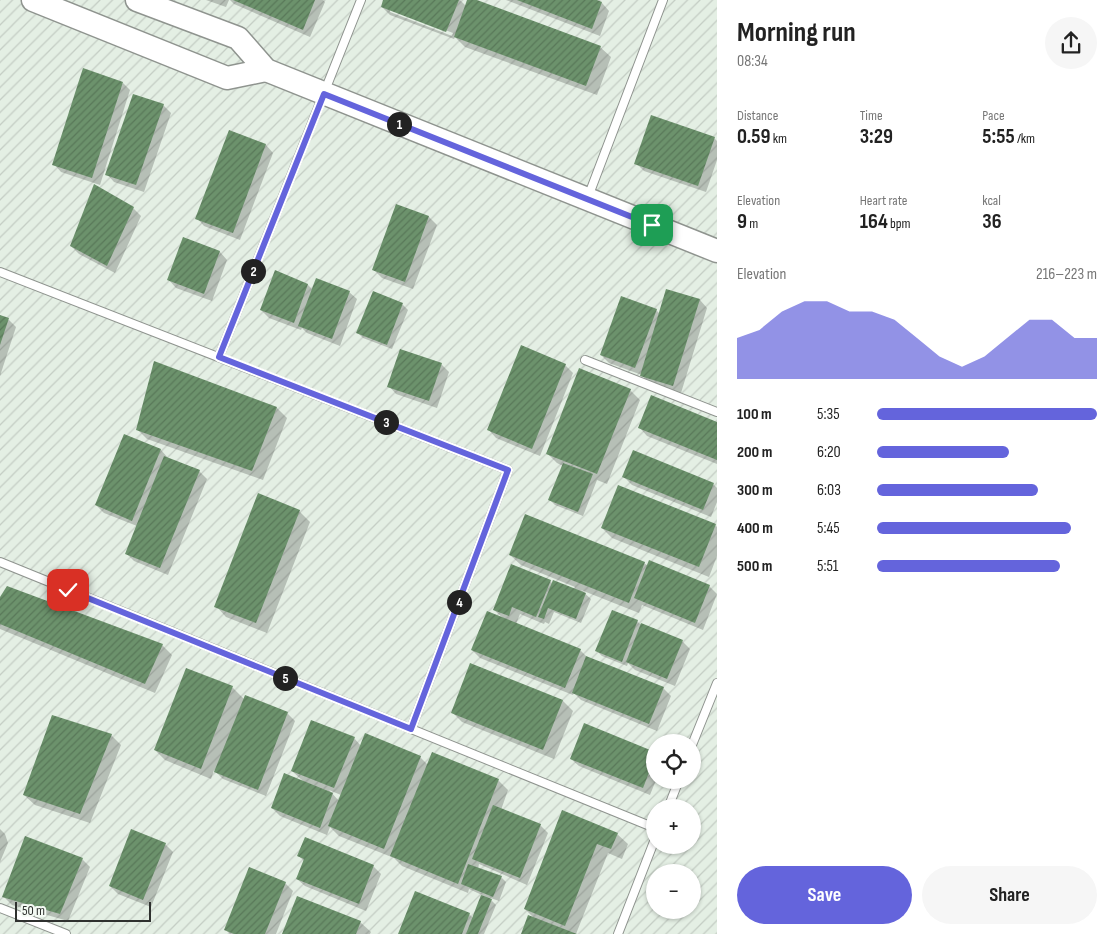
<!DOCTYPE html>
<html lang="en">
<head>
<meta charset="utf-8">
<style>
  :root { --surface:#fff; --page:#f6f6f6; --text:#222; --muted:#767676; --accent:#6464dc }
  body { margin:0; font-family:"Sofia Sans Condensed",sans-serif; background:var(--page); color:var(--text); height:100vh; display:flex; flex-direction:column; font-size:19px; white-space:nowrap }
  * { box-sizing:border-box; margin:0 }
  p { font-size:16px; color:var(--muted) }
  .icon { flex:none; width:28px; height:28px; fill:none; stroke:currentColor; stroke-width:2; stroke-linecap:round; stroke-linejoin:round }
  .map { position:relative; flex:1; overflow:hidden }
  .sheet { display:flex; flex-direction:column; background:var(--surface); width:400px }
  .sheet>* { flex:none }
  .tools { position:absolute; left:646px; top:734px; display:grid; gap:10px }
  .tools a { display:grid; place-items:center; width:55px; height:55px; border-radius:50%; background:var(--surface); box-shadow:0 1px 4px #0004; font-size:25px }
  .scale { position:absolute; left:15px; bottom:12px; width:136px; box-sizing:border-box; padding-left:5px; border:2px solid #2f312f; border-top:0; font-size:14px; line-height:18px; white-space:nowrap; color:#2f312f; -webkit-text-stroke:4px #f4faf4; paint-order:stroke }
  .pin { position:absolute; display:grid; place-items:center; width:42px; height:42px; color:#fff; margin:-21px; border-radius:10px; box-shadow:0 2px 8px #0006 }
  .km { position:absolute; width:25px; height:25px; margin:-12px; border-radius:50%; background:#222; color:#fff; font-size:14px; line-height:25px; text-align:center }
  .round { display:grid; place-items:center; flex:none; width:52px; height:52px; border-radius:26px; background:var(--page) }
  .headline { display:flex; align-items:center; justify-content:space-between; height:85px; padding:0 20px }
  h1 { font-size:28px; font-weight:700; line-height:38px }
  .metrics { display:grid; grid-template-columns:repeat(3,1fr); gap:8px; height:85px; padding:5px 20px }
  .metrics div { display:grid; align-content:center }
  .metrics b { font-size:21px; font-weight:700 }
  .metrics small { font-size:14px; font-weight:400 }
  .metrics p { font-size:14px }
  .chart { height:140px; padding:10px 20px }
  .chart p { display:flex; justify-content:space-between }
  .chart svg { width:100%; height:90px; margin-top:5px; fill:var(--accent); opacity:.7 }
  .action { display:flex; gap:10px; margin-top:auto; padding:10px 20px }
  .action a { flex:1; height:58px; border-radius:30px; background:var(--accent); color:#fff; font-size:20px; font-weight:700; line-height:58px; text-align:center }
  .action a+a { background:var(--page); color:var(--text) }
  ul { padding:0 20px; list-style:none; font-size:16px }
  li { display:grid; grid-template-columns:80px 60px 1fr; align-items:center; height:38px }
  li i { height:12px; border-radius:6px; background:var(--accent) }
  main { display:flex; flex:1; min-height:0 }
  .map>svg:first-child { display:block }
  .industrial { fill:url(#industrial-furrows); fill-rule:evenodd }
  .shadow { fill:#0003; fill-rule:evenodd }
  .building { fill:url(#building-hatch) }
  .lines { fill:none; stroke-linecap:round; stroke-linejoin:round }
  .lane-casing { stroke:#8f948f; stroke-width:10 }
  .secondary-casing { stroke:#8f948f; stroke-width:25 }
  .lane { stroke:#fff; stroke-width:8 }
  .secondary { stroke:#fff; stroke-width:22 }
  .route-casing { stroke:#fff; stroke-width:10 }
  .route { stroke:#6464dc; stroke-width:6 }
</style>
</head>
<body>
<main>
<div class="map">
<svg width="717" height="934" viewBox="0 0 717 934">
  <defs>
    <pattern id="industrial-furrows" width="10" height="10" patternUnits="userSpaceOnUse" patternTransform="scale(1.25)"><rect width="10" height="10" fill="#e4efe4"/><path d="M-1 1l2-2M0 10L10 0M9 11l2-2" fill="none" stroke="#c4cdc4"/></pattern>
    <pattern id="building-hatch" width="6" height="6" patternUnits="userSpaceOnUse" patternTransform="scale(1.25)"><rect width="6" height="6" fill="#6c926c"/><path d="M-1 1l2-2M0 6l6-6M5 7l2-2" fill="none" stroke="#597859"/></pattern>
  </defs>
  <rect width="100%" height="100%" fill="#f4faf4"/>
  <path class="industrial" d="M0,0H717V934H0ZM655,742H692V780H655ZM655,808H692V845H655ZM655,872H692V910H655Z"/>
  <g class="shadow">
    <path d="M206,0H229L226,7Z"/>
    <path d="M230,0H323L325,2L310,37L234,4Z"/>
    <path d="M385,0H460L466,6L468,0H474L600,47L611,57L597,95L465,47L455,37L454,39L390,15L382,7ZM390,9L453,33L452,36L390,12Z"/>
    <path d="M506,0H594L602,3L609,11L600,36Z"/>
    <path d="M123,83L130,90L100,185L61,172L54,164Z"/>
    <path d="M163,105L171,113L144,192L114,182L107,174Z"/>
    <path d="M230,131L266,145L273,153L240,240L204,226L197,218Z"/>
    <path d="M714,138L717,141V160L706,192L644,171L636,163Z"/>
    <path d="M397,206L429,217L437,225L413,289L382,278L374,270Z"/>
    <path d="M133,208L141,216L115,273L79,254L71,246Z"/>
    <path d="M184,238L220,252L227,260L212,301L176,288L169,280Z"/>
    <path d="M275,272L308,285L313,290L349,292L357,299L340,346L307,333L302,328L301,330L269,318L261,310Z"/>
    <path d="M667,290L700,300L707,308L681,393L649,383L642,375L609,363L601,355L656,310L660,314Z"/>
    <path d="M374,293L403,305L408,310L392,349L363,338L358,333Z"/>
    <path d="M0,316L9,320L16,327L0,376Z"/>
    <path d="M155,363L277,408L287,418L263,480L147,439L137,429Z"/>
    <path d="M441,364L449,372L437,408L396,394L389,386Z"/>
    <path d="M565,365L573,373L540,456L496,438L489,430Z"/>
    <path d="M630,390L640,400L607,484L597,480L583,516L555,505L550,500L563,466L557,463L547,453Z"/>
    <path d="M717,423V464L647,436L640,428Z"/>
    <path d="M124,435L161,450L168,458L199,471L207,479L168,575L134,561L126,553L137,526L104,513L96,505Z"/>
    <path d="M624,477L713,484L717,488V502L711,517L632,485Z"/>
    <path d="M299,511L310,522L267,633L226,617L216,606Z"/>
    <path d="M715,525L717,527V556L709,577L612,538L602,528Z"/>
    <path d="M510,555L644,563L648,566L709,586L717,594L703,630L642,605L639,613L581,590L591,599L581,623L554,612L549,624L545,622L544,624L520,614L516,624L580,650L588,658L663,688L671,696L657,731L581,700L574,693L573,695L480,658L472,650L504,619L494,610L550,581L553,584L574,590L575,587L521,565Z"/>
    <path d="M0,599L162,645L172,655L155,693L0,629Z"/>
    <path d="M637,621L640,624L682,641L690,649L675,686L635,670L628,663L627,666L602,656L597,651Z"/>
    <path d="M471,664L563,701L573,711L554,759L462,722L452,712Z"/>
    <path d="M187,669L233,688L244,699L287,713L295,721L266,796L223,779L214,770L211,779L165,760L155,750Z"/>
    <path d="M111,735L121,745L90,823L35,805L24,795Z"/>
    <path d="M354,738L361,746L420,757L428,765L498,780L508,790L501,810L540,825L548,833L527,885L479,864L478,869L501,877L506,882L499,901L488,897L496,905L484,934H400L469,914L473,918L482,895L469,889L468,893L402,866L394,858L339,836L330,827L327,835L280,816L272,808L304,782L292,771ZM329,790L341,795L339,801Z"/>
    <path d="M655,753V780H656L650,795L579,766L571,759Z"/>
    <path d="M563,812L617,834L628,844L622,859L608,853L576,934H522L535,919L525,909Z"/>
    <path d="M0,829L5,834L8,843L0,862Z"/>
    <path d="M165,844L173,852L151,907L118,894L110,886Z"/>
    <path d="M299,856L373,866L381,874L366,911L305,886L297,879L304,861Z"/>
    <path d="M82,859L90,867L68,921L12,905L4,897Z"/>
    <path d="M285,883L293,891L276,934H230L226,930Z"/>
    <path d="M360,922L371,932L370,934H283Z"/>
  </g>
  <g class="building">
    <path d="M233,0H315L303,30Z"/>
    <path d="M383,0H459L446,32L381,7Z"/>
    <path d="M467,0H477L601,46L586,86L454,37Z"/>
    <path d="M517,0H597L602,2L592,29Z"/>
    <path d="M83,68L123,82L92,178L52,165Z"/>
    <path d="M133,94L164,104L136,185L105,175Z"/>
    <path d="M651,115L715,137L698,186L634,164Z"/>
    <path d="M229,130L266,144L233,233L195,219Z"/>
    <path d="M94,184L134,207L107,266L70,246Z"/>
    <path d="M396,204L429,216L405,282L372,270Z"/>
    <path d="M183,237L220,251L204,294L167,280Z"/>
    <path d="M275,270L308,284L294,323L260,310Z"/>
    <path d="M316,278L350,291L332,339L298,326Z"/>
    <path d="M666,289L700,299L673,386L640,376Z"/>
    <path d="M373,291L403,303L387,345L356,333Z"/>
    <path d="M621,296L657,309L635,368L600,355Z"/>
    <path d="M0,315L9,318L0,345Z"/>
    <path d="M521,345L566,364L532,449L487,430Z"/>
    <path d="M400,349L442,363L429,401L387,387Z"/>
    <path d="M154,361L277,407L252,471L136,430Z"/>
    <path d="M579,368L631,389L597,474L546,454Z"/>
    <path d="M651,395L717,422V460L638,428Z"/>
    <path d="M124,434L161,449L132,521L95,505Z"/>
    <path d="M633,450L714,483L703,510L622,477Z"/>
    <path d="M164,456L200,470L160,568L125,554Z"/>
    <path d="M563,463L593,474L578,512L548,500Z"/>
    <path d="M618,485L716,524L699,567L601,528Z"/>
    <path d="M258,493L300,510L256,623L214,607Z"/>
    <path d="M525,514L645,562L629,603L509,555Z"/>
    <path d="M649,560L710,585L695,623L634,598Z"/>
    <path d="M511,564L551,580L536,617L512,607L509,616L493,610Z"/>
    <path d="M553,580L586,593L576,619L548,608L544,619L538,617Z"/>
    <path d="M7,586L163,644L145,684L0,624V597Z"/>
    <path d="M612,610L638,620L622,662L595,651Z"/>
    <path d="M487,611L581,649L565,688L471,650Z"/>
    <path d="M641,623L683,640L667,679L626,662Z"/>
    <path d="M586,656L664,687L649,724L572,693Z"/>
    <path d="M470,663L563,700L543,750L451,713Z"/>
    <path d="M186,668L233,686L201,769L154,750Z"/>
    <path d="M245,695L288,712L258,790L214,772Z"/>
    <path d="M52,715L112,734L80,814L23,795Z"/>
    <path d="M311,720L355,737L334,788L291,771Z"/>
    <path d="M584,723L655,752V757L643,788L570,759Z"/>
    <path d="M365,733L421,756L384,849L328,826Z"/>
    <path d="M432,752L499,779L458,884L390,856Z"/>
    <path d="M284,773L333,793L320,828L271,808Z"/>
    <path d="M493,805L541,824L520,878L472,859Z"/>
    <path d="M562,810L618,833L611,849L597,844L565,926L524,909Z"/>
    <path d="M131,829L166,843L143,900L109,886Z"/>
    <path d="M25,836L83,858L60,914L2,897Z"/>
    <path d="M305,837L374,865L359,904L296,879L304,859L297,856Z"/>
    <path d="M468,864L502,876L493,897L461,884Z"/>
    <path d="M249,867L286,882L265,934H234L224,930Z"/>
    <path d="M415,891L470,913L462,934H398Z"/>
    <path d="M481,895L492,899L478,934H466Z"/>
    <path d="M297,896L361,921L356,934H282Z"/>
    <path d="M528,915L577,934H521Z"/>
  </g>
  <g class="lines">
    <defs>
      <g id="lane">
        <path d="M588,197L663,0"/>
        <path d="M0,272L508,470L411,729"/>
        <path d="M219,357L361,0"/>
        <path d="M585,360L717,412"/>
        <path d="M0,562L655,828"/>
        <path d="M692,745L717,683"/>
        <path d="M668,808L679,780"/>
        <path d="M0,908L66,934"/>
        <path d="M618,934L655,839"/>
      </g>
      <g id="secondary">
        <path d="M33,0L227,78L266,70"/>
        <path d="M137,0L238,38L266,70L717,251"/>
      </g>
    </defs>
    <use href="#lane" class="lane-casing"/>
    <use href="#secondary" class="secondary-casing"/>
    <use href="#lane" class="lane"/>
    <use href="#secondary" class="secondary"/>
  </g>
  <g class="lines">
    <defs>
      <path id="route" d="M68,590L411,729L508,470L219,357L324,94L652,225"/>
    </defs>
    <use href="#route" class="route-casing"/>
    <use href="#route" class="route"/>
  </g>
</svg>
<div class="tools">
<a><svg class="icon" aria-label="locate" viewBox="0 0 24 24"><circle cx="12" cy="12" r="6"/><path d="M12 2v4M12 18v4M2 12h4M18 12h4"/></svg></a>
<a>+</a>
<a>−</a>
</div>
<div class="scale">50 m</div>
<div class="pin" style="left:652px;top:225px;background:#1e9e55"><svg class="icon" aria-label="arrive" viewBox="0 0 24 24"><path d="M6 21V4h12l-3 4 3 4H6"/></svg></div>
<div class="pin" style="left:68px;top:590px;background:#d93025"><svg class="icon" aria-label="check" viewBox="0 0 24 24"><path d="M5 12l5 5 9-10"/></svg></div>
<b class="km" style="left:399px;top:124px">1</b>
<b class="km" style="left:253px;top:271px">2</b>
<b class="km" style="left:386px;top:422px">3</b>
<b class="km" style="left:459px;top:602px">4</b>
<b class="km" style="left:285px;top:678px">5</b>
</div>
<section class="sheet">
<div class="headline"><div><h1>Morning run</h1><p>08:34</p></div><a class="round"><svg class="icon" aria-label="share" viewBox="0 0 24 24"><path d="M12 15V3M7 8l5-5 5 5M5 13v7h14v-7"/></svg></a></div>
<div class="metrics">
<div><p>Distance</p><b>0.59<small> km</small></b></div>
<div><p>Time</p><b>3:29</b></div>
<div><p>Pace</p><b>5:55<small> /km</small></b></div>
</div>
<div class="metrics">
<div><p>Elevation</p><b>9<small> m</small></b></div>
<div><p>Heart rate</p><b>164<small> bpm</small></b></div>
<div><p>kcal</p><b>36</b></div>
</div>
<div class="chart"><p><span>Elevation</span>216–223 m</p>
<svg viewBox="0 0 160 44" preserveAspectRatio="none"><path d="M0 44V24L10 20L20 11L30 6L40 6L50 11L60 11L70 15L80 24L90 33L100 38L110 33L120 24L130 15L140 15L150 24L160 24V44z"/></svg>
</div>
<ul>
<li><b>100 m</b>5:35<i style="width:100%"></i></li>
<li><b>200 m</b>6:20<i style="width:60%"></i></li>
<li><b>300 m</b>6:03<i style="width:73%"></i></li>
<li><b>400 m</b>5:45<i style="width:88%"></i></li>
<li><b>500 m</b>5:51<i style="width:83%"></i></li>
</ul>
<div class="action"><a>Save</a><a>Share</a></div>
</section>
</main>
</body>
</html>
